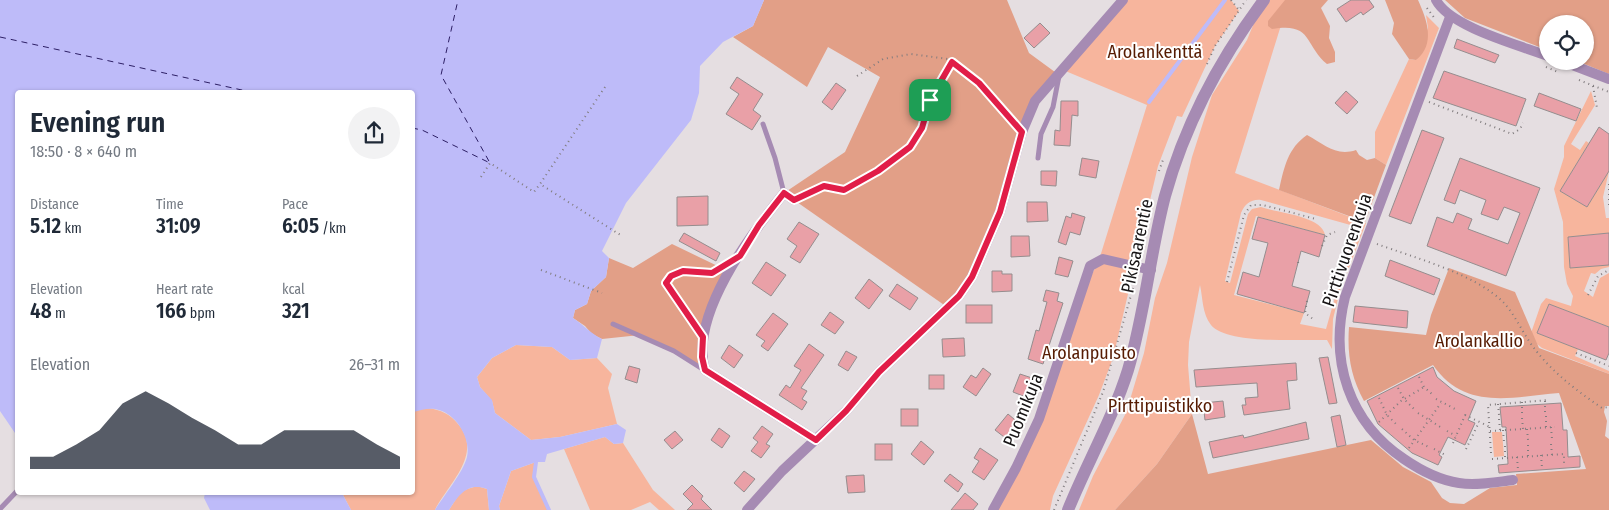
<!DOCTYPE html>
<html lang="en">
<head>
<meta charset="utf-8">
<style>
  :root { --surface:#fff; --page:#f2f2f3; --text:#1f2937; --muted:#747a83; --accent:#111827 }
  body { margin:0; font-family:"Fira Sans Condensed",sans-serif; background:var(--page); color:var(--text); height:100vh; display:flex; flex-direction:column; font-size:19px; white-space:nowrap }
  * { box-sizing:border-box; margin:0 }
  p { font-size:16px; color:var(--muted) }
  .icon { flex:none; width:28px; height:28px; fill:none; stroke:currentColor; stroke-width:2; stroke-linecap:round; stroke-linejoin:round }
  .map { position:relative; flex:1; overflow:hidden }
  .sheet { position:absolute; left:15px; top:90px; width:400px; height:405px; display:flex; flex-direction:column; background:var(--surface); border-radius:5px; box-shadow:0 1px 4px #0004 }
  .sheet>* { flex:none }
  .fabs { position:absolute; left:1539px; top:15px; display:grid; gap:10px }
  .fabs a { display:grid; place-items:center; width:55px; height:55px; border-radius:50%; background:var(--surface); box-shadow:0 1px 4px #0004; font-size:25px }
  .pin { position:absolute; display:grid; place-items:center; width:42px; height:42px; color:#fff; margin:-21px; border-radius:10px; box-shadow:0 2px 8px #0006 }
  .round { display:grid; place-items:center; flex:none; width:52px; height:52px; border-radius:26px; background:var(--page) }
  .overview { display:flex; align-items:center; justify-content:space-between; height:85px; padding:0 15px }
  h1 { font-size:28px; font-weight:600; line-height:38px }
  .stats { display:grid; grid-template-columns:repeat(3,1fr); gap:8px; height:85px; padding:5px 15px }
  .stats div { display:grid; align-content:center }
  .stats b { font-size:21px; font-weight:600 }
  .stats small { font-size:14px; font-weight:400 }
  .stats p { font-size:14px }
  .chart { height:140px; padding:10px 15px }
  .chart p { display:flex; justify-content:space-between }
  .chart svg { width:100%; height:90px; margin-top:5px; fill:var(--accent); opacity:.7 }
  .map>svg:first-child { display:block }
  .green { fill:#f7b59d }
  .forest { fill:#e29f87 }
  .water { fill:#bebbf9 }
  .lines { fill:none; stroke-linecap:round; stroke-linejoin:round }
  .stream { stroke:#bebbf9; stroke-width:4 }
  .ferry { stroke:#2d1f65; stroke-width:1; stroke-dasharray:6 5; stroke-linecap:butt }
  .building { fill:#e9a0a7; stroke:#958d8e }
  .path { stroke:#817c7e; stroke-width:2; stroke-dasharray:1 4; stroke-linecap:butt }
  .service { stroke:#a68bb3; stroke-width:5 }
  .minor { stroke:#a68bb3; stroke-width:10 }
  .tertiary { stroke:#a68bb3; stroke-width:12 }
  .route-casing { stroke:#fff; stroke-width:10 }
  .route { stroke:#e11d48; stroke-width:6 }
  .labels { text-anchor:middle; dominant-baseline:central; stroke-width:4; stroke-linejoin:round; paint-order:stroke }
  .park-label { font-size:18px; fill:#561b02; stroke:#fff }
  .street-label { font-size:18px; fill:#171415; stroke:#fff }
</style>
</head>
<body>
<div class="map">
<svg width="1609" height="510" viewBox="0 0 1609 510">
  <rect width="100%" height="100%" fill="#e5dee1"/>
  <g class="green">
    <path d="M1123,0H1231L1239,11L1215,46L1182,117L1177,116L1158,166L1113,358L1099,395L1053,496L1050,510H997L1021,466L1086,286L1099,260L1147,105L1063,70Z"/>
    <path d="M1270,0H1295L1287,6L1235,173L1366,223L1347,273L1343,268L1354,226L1261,200C1251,199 1245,204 1241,213L1225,281L1230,283L1248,214L1252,209L1261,207C1277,213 1322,216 1325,235L1256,216L1234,295L1304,313L1300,324L1326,329L1338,287L1341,286L1333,319L1332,349L1327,340C1302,339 1227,345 1211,325C1202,313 1203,299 1200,285L1189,342L1188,365L1192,414L1157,464L1115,510H1079L1093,476L1126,413L1144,353L1155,298L1167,263L1192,157L1212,95L1247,40L1254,23Z"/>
    <path d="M1426,15L1439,28L1386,165L1375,158V132L1409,59L1416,60L1428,28Z"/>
    <path d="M1591,91L1595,105L1571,144L1580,150L1586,141L1589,143L1560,191L1587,207L1609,171L1603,197L1606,218H1609V233L1568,237L1570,268L1609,265V267L1601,269L1595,274L1591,273L1584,291L1593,297L1600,278L1609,273V327L1549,304L1537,333L1578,349L1575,356L1609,371V374L1542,348L1537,344L1531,333L1541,304L1546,298L1571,306L1573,296L1567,284L1564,267L1563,222L1554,189L1564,157V146Z"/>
    <path d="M516,345L552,347L570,360L597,358L612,374L608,388L617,424L560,437L531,440L495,413L492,401L480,387L477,377L492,358Z"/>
    <path d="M428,408C441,410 450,414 458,424C484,454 448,484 435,510H351L342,493L412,492L413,410Z"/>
    <path d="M1492,432H1502L1504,456L1494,457Z"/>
    <path d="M605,437L614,444L623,443L653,490L675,510H659L650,502L631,510H590L564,449Z"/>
    <path d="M536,462L534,477L549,510H500L499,506L511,471Z"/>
    <path d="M477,486L487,489L489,510H449L461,491Z"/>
  </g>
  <g class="forest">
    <path d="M764,0H1007L1029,53L1059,75L1035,101L972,277L947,307L784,193L845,152L880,77L828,47L807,87L733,37L753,26Z"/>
    <path d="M1285,0H1328L1321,8L1330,26L1329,38L1335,52V62L1327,64C1304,45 1313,22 1272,29L1268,26V21Z"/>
    <path d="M1385,0H1418C1427,20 1436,44 1416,60L1409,59L1392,34L1394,23Z"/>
    <path d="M1445,0H1609V74L1577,61H1585V24H1548L1547,50L1465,18Z"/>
    <path d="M1307,135C1324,144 1336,157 1356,150L1359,155L1367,160L1375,158L1386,165L1365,222L1279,190C1284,167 1288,148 1307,135Z"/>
    <path d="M672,244L730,272L710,312L705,370L640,335L602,339L592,334L585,326L573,318L575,310L587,304L591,291L606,277L609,258L633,268Z"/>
    <path d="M1449,268L1515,292L1539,348L1609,374V406H1605L1604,412L1607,421L1605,436L1609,439V510H1115L1157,464L1192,414L1208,474L1371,440L1403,467L1431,482L1442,498L1450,503L1464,504L1490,488L1517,485L1516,474L1586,469L1559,393C1511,397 1465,411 1433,365L1364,401C1351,377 1347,355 1349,327L1426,335L1431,315Z"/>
  </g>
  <g class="water">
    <path d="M0,0H764L753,26L723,42L700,66L699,93L691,120L626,203L602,251L609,258L606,277L591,291L587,304L575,310L573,318C584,325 591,334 602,339L597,358L570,360L552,347L516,345L492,358L477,377L480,387L492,400L495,413L531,440L560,437L617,424L626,430L623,443L614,444L605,437L547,454L545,462H536L511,471L499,506L500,510H489L487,489C467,482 459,495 449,510H435C444,495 463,473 467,457C471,439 457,415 439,410C430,407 422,410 413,412L412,92H18L17,436L0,411Z"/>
    <path d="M205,493H342L351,510H210L204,498Z"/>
  </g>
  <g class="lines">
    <g class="stream">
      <path d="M1149,102L1225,0"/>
      <path d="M536,462L534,477L549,510"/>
    </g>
    <g class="ferry">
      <path d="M0,37L251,92"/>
      <path d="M412,128L422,130L490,163L441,75L458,0"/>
    </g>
  </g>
  <g class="building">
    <path d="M1351,0H1369L1374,7L1363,15L1361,12L1346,22L1337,9Z"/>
    <path d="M1040,23L1050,33L1034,48L1024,38Z"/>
    <path d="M1457,39L1499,55L1495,63L1454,48Z"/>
    <path d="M1444,71L1526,99L1516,126L1433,98Z"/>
    <path d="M737,77L763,94L753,110L761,116L752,130L726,114L739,94L730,88Z"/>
    <path d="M836,83L846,90L832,110L822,102Z"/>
    <path d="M1346,91L1358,102L1347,114L1335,103Z"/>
    <path d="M1539,93L1581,109L1576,121L1534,106Z"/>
    <path d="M1061,101H1078V116L1072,115L1070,146L1054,145L1055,130L1060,131Z"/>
    <path d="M1599,127L1609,134V171L1587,207L1560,191Z"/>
    <path d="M1422,130L1444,138L1411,224L1389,216Z"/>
    <path d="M1082,158L1099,161L1096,178L1079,175Z"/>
    <path d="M1460,158L1540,188L1506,276L1427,246L1437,217L1453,223L1457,213L1472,219L1468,229L1508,244L1520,213L1504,207L1498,220L1481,214L1486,200L1460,190L1455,204L1444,200Z"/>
    <path d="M1041,171H1057L1056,186L1041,185Z"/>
    <path d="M708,196V225L677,226V197Z"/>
    <path d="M1027,202H1047L1048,221L1027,222Z"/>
    <path d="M1072,213L1085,217L1080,235L1070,232L1066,245L1058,242L1066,216L1071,218Z"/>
    <path d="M1258,217L1325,235L1319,257L1301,251L1292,286L1310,291L1304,313L1237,294L1243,272L1259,277L1268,243L1252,239Z"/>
    <path d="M799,222L819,234L800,263L790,257L797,246L787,239Z"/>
    <path d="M684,233L720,253L716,261L679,241Z"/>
    <path d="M1609,233V265L1570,268L1568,237Z"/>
    <path d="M1011,236H1029L1030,256L1011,257Z"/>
    <path d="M1059,257L1073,261L1068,277L1055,274Z"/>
    <path d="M1390,260L1440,279L1434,295L1385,276Z"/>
    <path d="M766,262L786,275L771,296L752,283Z"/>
    <path d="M992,271H1002V274H1012V291L992,292Z"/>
    <path d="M869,279L883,290L869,309L855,298Z"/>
    <path d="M897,284L918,298L910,310L889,296Z"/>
    <path d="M1046,290L1059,293L1057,301L1063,303L1043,364L1028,359L1036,330L1039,331L1047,302L1043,301Z"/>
    <path d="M1549,304L1609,327V353L1606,360L1537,333Z"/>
    <rect x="966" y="305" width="26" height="18"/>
    <path d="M1355,306L1408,311L1407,328L1353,322Z"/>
    <path d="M830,312L844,322L835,334L821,325Z"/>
    <path d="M773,313L788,324L768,351L761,346L765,341L756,335Z"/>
    <path d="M964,338L965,356L943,357L942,339Z"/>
    <path d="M809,344L824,355L801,388L807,391L802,399L807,402L802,410L779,395L786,385L790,388L801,370L794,366Z"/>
    <path d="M729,345L743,355L734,368L721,358Z"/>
    <path d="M846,351L857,357L848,371L838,365Z"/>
    <path d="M1328,357L1337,403L1329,404L1319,358Z"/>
    <path d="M1296,363L1297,380L1287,381L1290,409L1244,415L1242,405H1246L1245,398L1258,397L1257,383L1196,387L1194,370Z"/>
    <path d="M629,366L640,369L637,383L625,379Z"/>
    <path d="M1433,367L1437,377L1454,391L1476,401L1468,420L1475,423L1465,445L1448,437L1439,455L1442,457L1438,465L1412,453L1378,424L1367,401Z"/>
    <path d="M983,368L991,374L976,396L963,387L971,375L976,378Z"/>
    <path d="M1020,374L1035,379L1028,398L1013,392Z"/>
    <rect x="929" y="375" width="15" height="14"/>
    <path d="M1223,401L1225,417L1205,420L1203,403Z"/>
    <path d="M1561,403L1563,430H1567L1568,457L1580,456V467L1499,473L1498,465L1508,464L1506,427H1502L1500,407Z"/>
    <rect x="901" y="409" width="17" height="17"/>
    <path d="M1008,414L1021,425L1008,440L995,430Z"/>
    <path d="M1340,415L1346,445L1337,447L1331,417Z"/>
    <path d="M1306,422L1309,439L1213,458L1209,442L1243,435L1244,438Z"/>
    <path d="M762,426L773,434L766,444L770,446L761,458L751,451L758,442L753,438Z"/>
    <path d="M719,428L730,436L722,448L711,440Z"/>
    <path d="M675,431L683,440L672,449L664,440Z"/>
    <path d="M921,441L934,452L924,465L911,454Z"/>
    <rect x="875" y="444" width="17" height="16"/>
    <path d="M980,448L998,460L984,480L972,472L979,461L974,458Z"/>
    <path d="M744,471L755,479L744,492L734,483Z"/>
    <path d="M950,474L963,484L958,492L944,481Z"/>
    <path d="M864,475L865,492L848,493L846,476Z"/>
    <path d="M692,485L703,496L701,499L712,510H687L693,504L683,494Z"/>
    <path d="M965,493L978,504L973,510H951Z"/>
  </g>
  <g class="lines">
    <g class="path">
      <path d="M1231,0L1239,10"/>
      <path d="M1427,8L1436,20"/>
      <path d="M1207,64L1215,46L1246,0"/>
      <path d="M1546,67L1558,72"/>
      <path d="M857,76L883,59L911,54L948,59L979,83L1015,124"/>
      <path d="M1579,80L1609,92"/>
      <path d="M1593,86L1597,108"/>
      <path d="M605,87L540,184L622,236"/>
      <path d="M1429,102L1512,134L1520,129L1523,123"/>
      <path d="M1159,171L1164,157"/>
      <path d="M481,177L490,163L534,192L540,184"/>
      <path d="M1609,184V208"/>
      <path d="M803,196L824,186L843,191L878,171L910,147L922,128L929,100L952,63"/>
      <path d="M1377,244C1415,258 1476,274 1504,303C1516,316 1523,334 1534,348C1552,372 1577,391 1602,408L1609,407"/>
      <path d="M1322,246L1327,235L1335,232"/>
      <path d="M1298,262L1299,266"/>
      <path d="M541,270L602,293"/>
      <path d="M1227,282L1244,215L1251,205H1263L1316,219"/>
      <path d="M1588,295L1598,276L1609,270"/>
      <path d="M1307,301L1305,313L1313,319"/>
      <path d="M696,324L666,283C682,261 700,281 716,271"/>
      <path d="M1576,353L1609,366"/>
      <path d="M1419,377L1424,387L1433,395"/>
      <path d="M1398,388L1404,399L1415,410"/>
      <path d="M1379,398L1387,415L1397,425"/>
      <path d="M1436,399L1457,410"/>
      <path d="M1545,401V412"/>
      <path d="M1522,402V414"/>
      <path d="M1498,404L1499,415"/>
      <path d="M1418,413L1442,428"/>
      <path d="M1465,415L1490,427"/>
      <path d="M1546,416V428"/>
      <path d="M1522,418L1523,429"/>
      <path d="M1499,419L1500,430"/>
      <path d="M1379,422L1401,401L1424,387"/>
      <path d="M1551,427L1552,439"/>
      <path d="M1402,429L1414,440L1429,447"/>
      <path d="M1527,429L1528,440"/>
      <path d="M1503,430L1504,442"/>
      <path d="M1447,431L1456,436"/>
      <path d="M1490,431L1555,427"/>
      <path d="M1453,443L1466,413"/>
      <path d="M1551,444L1552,455"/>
      <path d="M1528,445V456"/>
      <path d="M1505,446V458"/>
      <path d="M1409,448L1441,403"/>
      <path d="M1434,449L1447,456"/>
      <path d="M1466,449L1479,422"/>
      <path d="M1491,453L1488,405L1549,400"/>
      <path d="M1541,455L1542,468"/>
      <path d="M1517,457L1518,470"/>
      <path d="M1492,459L1564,454V466"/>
      <path d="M1054,510L1103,392L1134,285"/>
    </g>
    <g class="service">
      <path d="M763,124L775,158L784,193"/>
      <path d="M1038,158L1041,134L1053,107L1059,76"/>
      <path d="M613,324L674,351L704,370"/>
      <path d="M0,509L18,490"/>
    </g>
    <g class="minor">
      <path d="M1436,0C1450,27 1519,45 1548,56"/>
      <path d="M1450,17L1345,297C1329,361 1349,422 1404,459C1420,470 1439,480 1459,483C1477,486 1496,482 1513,480"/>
      <path d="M1562,61L1609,79"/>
      <path d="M794,200L784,193C751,234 689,315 705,370L816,440"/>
      <path d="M747,510L782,471L846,411L879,372L959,296L972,277L1000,212L1022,132L1035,101L1123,0"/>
      <path d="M993,510L1016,468L1039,419L1090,266L1103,259L1151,270"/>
    </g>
    <path class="tertiary" d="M1068,510C1087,463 1113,418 1128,370C1145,313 1150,253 1165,196C1185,124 1220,59 1264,0"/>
  </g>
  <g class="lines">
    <defs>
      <path id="route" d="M952,62L979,83L1022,132L1000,212L972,277L959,296L879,372L846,411L816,440L705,370L702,357L703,337L666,283L671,276L683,271L712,273L740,256L759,225L784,193L794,200L824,186L844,190L878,171L910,147L922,128L930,100Z"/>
    </defs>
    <use href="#route" class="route-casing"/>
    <use href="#route" class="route"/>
  </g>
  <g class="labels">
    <g class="park-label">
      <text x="1155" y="52">Arolankenttä</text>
      <text x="1479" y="341">Arolankallio</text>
      <text x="1089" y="353">Arolanpuisto</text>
      <text x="1160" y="406">Pirttipuistikko</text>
    </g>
    <g class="street-label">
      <text transform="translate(1137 246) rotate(-78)">Pikisaarentie</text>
      <text transform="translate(1347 250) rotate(-71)">Pirttivuorenkuja</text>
      <text transform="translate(1023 410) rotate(-68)">Puomikuja</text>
    </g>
  </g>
</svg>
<div class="fabs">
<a><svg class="icon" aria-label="locate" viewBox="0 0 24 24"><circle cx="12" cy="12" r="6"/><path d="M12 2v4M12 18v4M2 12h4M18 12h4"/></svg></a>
</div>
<div class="pin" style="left:930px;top:100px;background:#1e9e55"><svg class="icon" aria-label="arrive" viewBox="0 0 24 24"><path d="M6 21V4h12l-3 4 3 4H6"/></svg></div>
<section class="sheet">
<div class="overview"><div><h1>Evening run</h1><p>18:50 · 8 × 640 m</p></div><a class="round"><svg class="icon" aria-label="share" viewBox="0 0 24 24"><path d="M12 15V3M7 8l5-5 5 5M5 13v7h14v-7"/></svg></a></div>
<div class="stats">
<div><p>Distance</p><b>5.12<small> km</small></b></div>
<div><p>Time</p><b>31:09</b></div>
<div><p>Pace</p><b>6:05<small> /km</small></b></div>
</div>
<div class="stats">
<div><p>Elevation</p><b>48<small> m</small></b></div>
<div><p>Heart rate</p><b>166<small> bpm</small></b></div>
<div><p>kcal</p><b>321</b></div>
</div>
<div class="chart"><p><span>Elevation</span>26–31 m</p>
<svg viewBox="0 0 160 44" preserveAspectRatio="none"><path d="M0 44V38L10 38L20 32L30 25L40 12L50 6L60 12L70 19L80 25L90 32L100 32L110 25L120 25L130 25L140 25L150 32L160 38V44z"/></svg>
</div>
</section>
</div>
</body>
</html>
